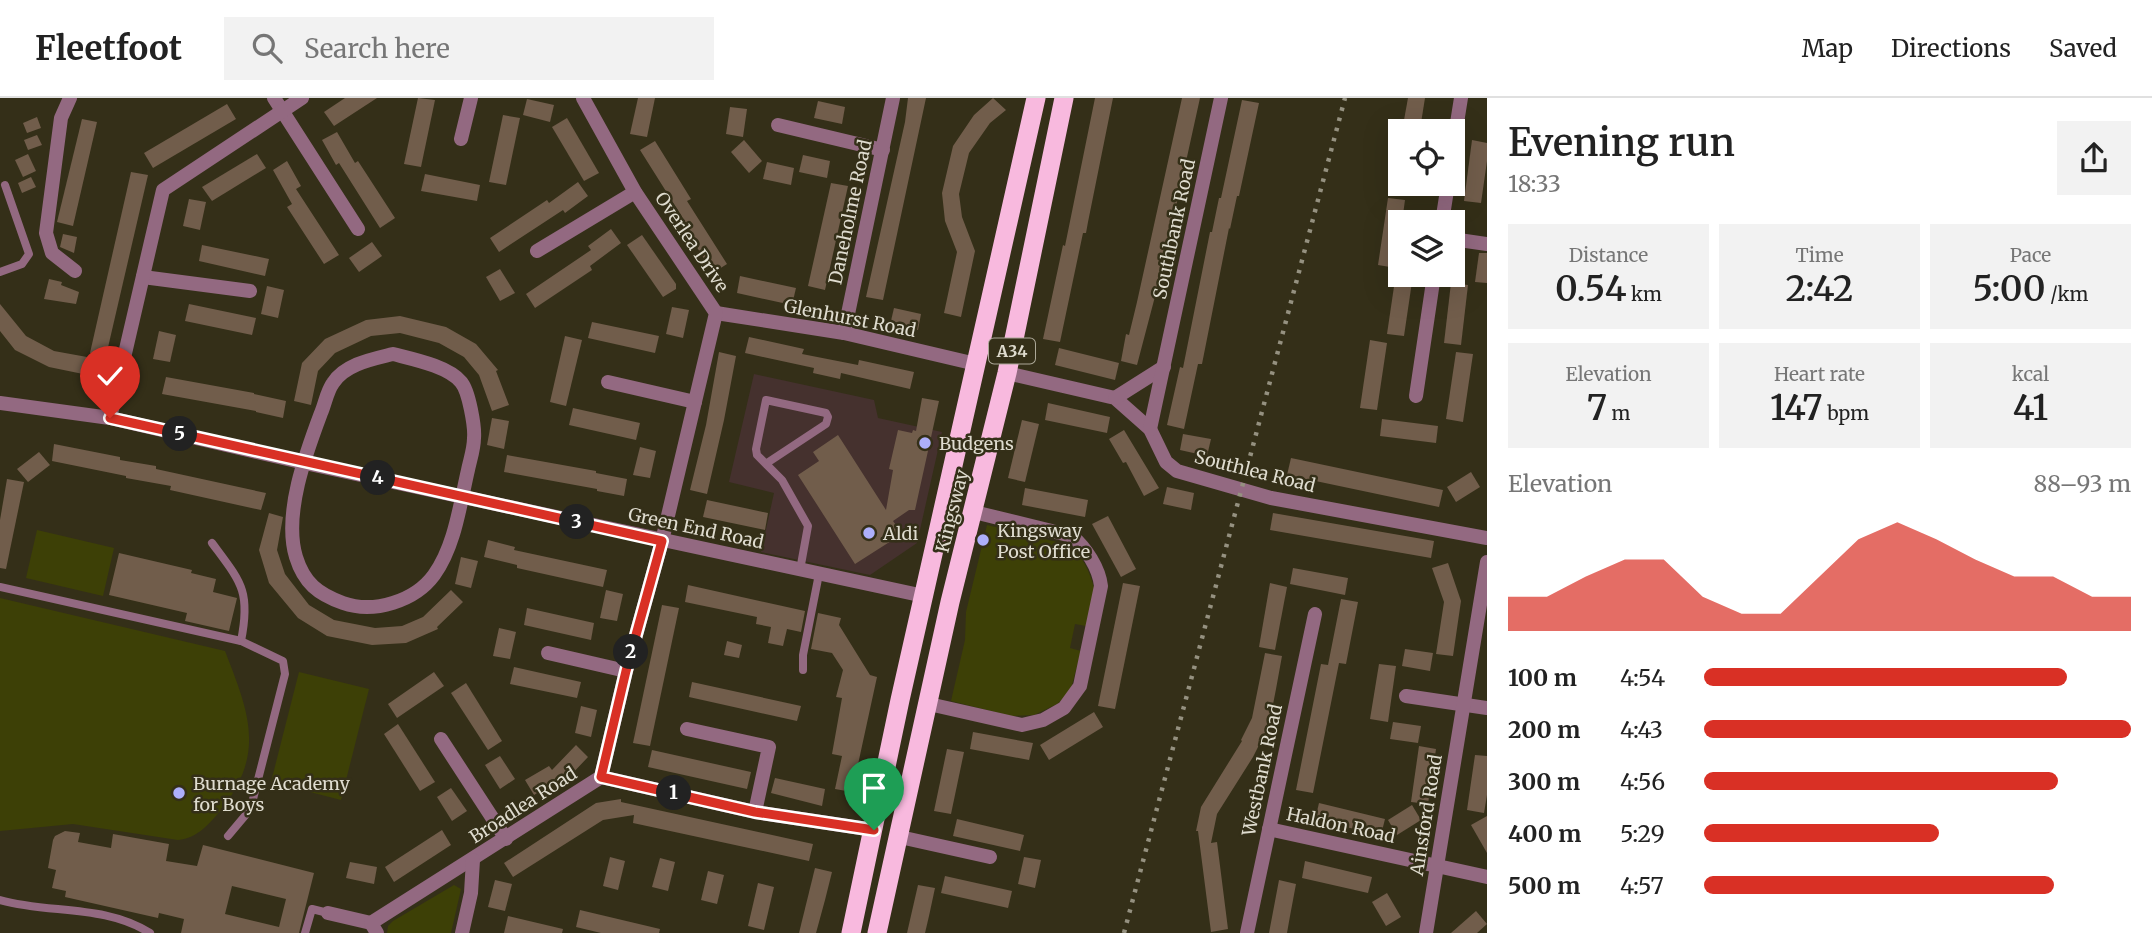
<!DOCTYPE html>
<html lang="en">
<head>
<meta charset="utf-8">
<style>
  :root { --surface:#fff; --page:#f2f2f2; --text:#222; --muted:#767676; --line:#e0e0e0; --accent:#d93025 }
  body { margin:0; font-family:Merriweather,serif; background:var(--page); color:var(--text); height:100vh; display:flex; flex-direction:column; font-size:26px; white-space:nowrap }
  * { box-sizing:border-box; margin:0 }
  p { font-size:23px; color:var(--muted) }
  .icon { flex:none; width:38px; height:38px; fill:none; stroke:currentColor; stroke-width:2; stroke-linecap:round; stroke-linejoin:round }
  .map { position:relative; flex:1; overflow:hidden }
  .details { display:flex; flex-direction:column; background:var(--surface); width:665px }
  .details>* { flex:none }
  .tools { position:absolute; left:1388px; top:21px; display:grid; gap:14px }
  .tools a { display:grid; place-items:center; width:77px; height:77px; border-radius:0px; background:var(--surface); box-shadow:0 7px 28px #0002; font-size:35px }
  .pin { position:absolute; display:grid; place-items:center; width:60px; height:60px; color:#fff; margin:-72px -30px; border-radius:50% 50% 50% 0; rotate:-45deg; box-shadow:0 0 7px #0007 }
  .pin .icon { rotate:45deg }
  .km { position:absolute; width:35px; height:35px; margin:-18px; border-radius:50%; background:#222; color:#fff; font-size:19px; line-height:35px; text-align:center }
  .round { display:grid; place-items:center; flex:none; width:74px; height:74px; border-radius:0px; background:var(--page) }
  .head { display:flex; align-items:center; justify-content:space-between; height:119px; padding:0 21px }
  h1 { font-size:38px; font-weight:600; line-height:52px }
  .metrics { display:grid; grid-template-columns:repeat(3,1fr); gap:10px; height:119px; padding:7px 21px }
  .metrics div { display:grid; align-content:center; border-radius:0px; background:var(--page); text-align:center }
  .metrics b { font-size:35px; font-weight:600 }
  .metrics small { font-size:19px; font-weight:400 }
  .metrics p { font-size:19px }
  .chart { height:196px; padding:14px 21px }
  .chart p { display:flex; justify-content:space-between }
  .chart svg { width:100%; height:126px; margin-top:7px; fill:var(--accent); opacity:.7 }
  ul { padding:0 21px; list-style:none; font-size:23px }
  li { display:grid; grid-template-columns:112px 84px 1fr; align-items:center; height:52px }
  li i { height:18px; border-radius:9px; background:var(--accent) }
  header { display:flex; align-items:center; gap:42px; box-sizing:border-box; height:98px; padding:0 35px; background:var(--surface); border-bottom:2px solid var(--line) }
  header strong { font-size:33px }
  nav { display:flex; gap:38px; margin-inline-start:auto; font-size:24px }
  .search { width:490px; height:63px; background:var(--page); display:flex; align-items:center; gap:18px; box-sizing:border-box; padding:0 24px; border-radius:0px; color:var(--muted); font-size:26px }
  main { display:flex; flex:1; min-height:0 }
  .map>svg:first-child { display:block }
  .commercial { fill:#45312e }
  .green { fill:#3d4006 }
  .building { fill:#715d4b; fill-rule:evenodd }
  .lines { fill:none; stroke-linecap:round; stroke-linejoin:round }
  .service { stroke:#936981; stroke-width:8 }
  .minor { stroke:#936981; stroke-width:14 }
  .trunk { stroke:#f8b9de; stroke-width:19 }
  .rail { stroke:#959180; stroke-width:4.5; stroke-dasharray:3.5 7; stroke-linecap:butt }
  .route-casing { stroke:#fff; stroke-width:14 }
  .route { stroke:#d93025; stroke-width:9 }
  .poi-dot { fill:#adaffb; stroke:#342f18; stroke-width:2.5 }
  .labels { text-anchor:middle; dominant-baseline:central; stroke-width:5; stroke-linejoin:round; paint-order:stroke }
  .shield { fill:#342f18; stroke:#aca898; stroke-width:2 }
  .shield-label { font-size:16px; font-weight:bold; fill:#dfdccf }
  .street-label { font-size:18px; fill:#dfdccf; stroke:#342f18 }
  .poi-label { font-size:18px; fill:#dfdccf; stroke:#342f18; text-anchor:start }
</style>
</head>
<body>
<header>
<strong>Fleetfoot</strong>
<div class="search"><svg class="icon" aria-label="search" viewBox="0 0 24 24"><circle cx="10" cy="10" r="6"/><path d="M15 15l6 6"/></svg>Search here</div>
<nav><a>Map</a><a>Directions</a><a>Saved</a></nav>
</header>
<main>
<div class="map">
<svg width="1487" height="835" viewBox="0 0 1487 835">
  <rect width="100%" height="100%" fill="#342f18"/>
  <path class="commercial" d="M754,276L874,302L878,320L942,334L917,445L870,477L761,454L774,395L729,384Z"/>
  <g class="green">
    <path d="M987,427L1069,447C1082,457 1090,474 1094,490L1086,528L1075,526L1070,550L1081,553L1070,594L1057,606L1034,617L1011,618L951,603L965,542L966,514Z"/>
    <path d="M37,432L114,450L103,498L26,480Z"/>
    <path d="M0,500L225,553C249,615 266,655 221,712C209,726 198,740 178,742L73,726L0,733Z"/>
    <path d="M299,574L369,591L341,702L271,684Z"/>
    <path d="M454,787L461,791L451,835H387L388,828L393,823Z"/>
  </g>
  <g class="building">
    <path d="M345,0H377L334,28L324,14Z"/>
    <path d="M418,0L435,2L421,69L404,66Z"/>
    <path d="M638,0H655L647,39L630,36Z"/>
    <path d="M908,0H926L883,202L866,199L905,24Z"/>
    <path d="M993,0L1006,12L990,25L969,55L959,96L962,119L975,153L961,219L944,215L957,154L945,123L942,95L953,48L974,17Z"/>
    <path d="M1095,0H1113L1088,124L1086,135H1083L1060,244L1043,241L1063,147L1065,148Z"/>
    <path d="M1182,0H1200L1163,168L1137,267L1121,263L1126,236L1129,237L1137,204Z"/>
    <path d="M1408,0H1425L1421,25L1404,22Z"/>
    <path d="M527,1L554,7L550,24L523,17Z"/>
    <path d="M1242,2L1259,5L1239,98H1237L1230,131L1229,130L1202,266H1198L1184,331L1167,327L1180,269L1183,270L1210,134H1212L1219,100H1221Z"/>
    <path d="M818,3L845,9L842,26L814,20Z"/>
    <path d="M227,6L236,21L153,70L144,55Z"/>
    <path d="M730,9L747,11L743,39L726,36Z"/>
    <path d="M503,17L520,20L506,87L489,84Z"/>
    <path d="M37,19L41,30L27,35L23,25Z"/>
    <path d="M567,20L599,75L584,83L552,29Z"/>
    <path d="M82,21L97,24L73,128L57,124Z"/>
    <path d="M337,34L355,65L358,63L395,120L380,130L339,65L336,67L322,42Z"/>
    <path d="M37,37L42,47L28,52L24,42Z"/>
    <path d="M744,42L762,63L749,75L731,54Z"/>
    <path d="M1472,42L1487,45V63L1481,105L1464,103Z"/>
    <path d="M655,43L691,101L687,103L727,166L713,175L683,127L686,125L640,52Z"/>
    <path d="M28,56L36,73L23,79L15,62Z"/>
    <path d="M257,56L266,70L212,103L202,89Z"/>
    <path d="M803,57L830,63L827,80L799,74Z"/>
    <path d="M287,63L301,88L296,91L339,157L324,166L287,109L292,106L273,72Z"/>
    <path d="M767,64L794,70L791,87L763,81Z"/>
    <path d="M131,74L148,77L106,258L90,255Z"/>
    <path d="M425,76L480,87L477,103L421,93Z"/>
    <path d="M31,79L36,89L22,95L18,85Z"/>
    <path d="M578,84L588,98L565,115L563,112L499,154L490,140L547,102L549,105Z"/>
    <path d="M831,85L848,88L825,192L808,188Z"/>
    <path d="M1411,86H1428L1427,98L1410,96Z"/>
    <path d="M1388,100L1405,102L1402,124H1400L1396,170L1378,167Z"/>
    <path d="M189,101L206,104L200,132L183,128Z"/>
    <path d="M611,131L621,145L590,168L592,172L535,210L526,196L591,152L588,148Z"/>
    <path d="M63,136L77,139L74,155L60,149Z"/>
    <path d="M642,137L676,186V191L663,199L627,147Z"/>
    <path d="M372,144L382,158L359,174L349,160Z"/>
    <path d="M202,147L269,161L265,178L199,163Z"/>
    <path d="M1479,155H1487V185L1475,184Z"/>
    <path d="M500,171L515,195L500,203L486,179Z"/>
    <path d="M1396,175L1413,177L1404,238L1387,236Z"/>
    <path d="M740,178L796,190L792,207L737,195Z"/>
    <path d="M49,181L62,184L61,187L79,194L76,206L44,201Z"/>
    <path d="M1451,185L1468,187L1461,247L1444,245Z"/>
    <path d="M267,188L284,192L278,220L261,216Z"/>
    <path d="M0,206L26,238L54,253L87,259L83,276L49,269L15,252L0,233Z"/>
    <path d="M189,206L256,220L252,237L185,223Z"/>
    <path d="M672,209L689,212L683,240L666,236Z"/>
    <path d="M894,210L921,216L918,232L890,227Z"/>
    <path d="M400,218L446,229L476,246L498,272L496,273L509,307L492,313L479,277L464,259L439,245L400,235L371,238L335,255L318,273L311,307L294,303L302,265L325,241L366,222Z"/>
    <path d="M592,224L659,238L655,255L588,240Z"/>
    <path d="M159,233L176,237L170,264L153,261Z"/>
    <path d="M565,238L582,242L566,308L550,304Z"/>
    <path d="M749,239L804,251L802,256L858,267L859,262L914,274L910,291L841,275L840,281L813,275L814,270L745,255Z"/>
    <path d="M1370,242L1387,245L1377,312L1360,310Z"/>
    <path d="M1059,250L1119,265L1115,282L1055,267Z"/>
    <path d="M719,254L736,258L724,322L707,396L690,392L706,327Z"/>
    <path d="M1456,254L1473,256L1463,324L1446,321Z"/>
    <path d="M166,279L254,295V296L286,303L283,320L256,314V313L162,296Z"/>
    <path d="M922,300L939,303L915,412H909L893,423L902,436L855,466L798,377L819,363L813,354L838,337L886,412L893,372L889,371L898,332L912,335L913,332L916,333Z"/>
    <path d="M1048,305L1110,319L1107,335L1045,322Z"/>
    <path d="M573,310L640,325L636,342L569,327Z"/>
    <path d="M492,320L509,323L504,351L487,347Z"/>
    <path d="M1382,321L1438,328L1436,345L1380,338Z"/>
    <path d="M1022,322L1039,326L1025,384L1008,380Z"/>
    <path d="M1124,332L1159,390L1144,398L1126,364L1123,365L1109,341Z"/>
    <path d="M1183,336L1211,341L1207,358L1180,352Z"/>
    <path d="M54,346L120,359V362L156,368V371L266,395L261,412L170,392L171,388L126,380V378L52,363Z"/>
    <path d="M640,349L656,353L650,380L633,377Z"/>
    <path d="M39,354L50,367L28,384L17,371Z"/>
    <path d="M507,357L596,373V375L627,381L624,398L597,393V391L504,374Z"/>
    <path d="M1291,360L1443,392L1439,409L1287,377Z"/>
    <path d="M1471,374L1480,389L1456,404L1447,389Z"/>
    <path d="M7,381L24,384L6,471L0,470V422Z"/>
    <path d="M1167,389L1194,395L1191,412L1163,406Z"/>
    <path d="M1025,390L1088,402L1085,419L1022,407Z"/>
    <path d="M707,402L768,415L765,432L703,419Z"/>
    <path d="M269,415L283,419L277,452L285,476L309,507L334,522L375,530L402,528L423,519L451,492L463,504L437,529L438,531L406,545L372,547L327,538L298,520L269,485L259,452Z"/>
    <path d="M1273,415L1434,443L1431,460L1270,432Z"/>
    <path d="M1108,418L1136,471L1121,479L1092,426Z"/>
    <path d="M488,442L515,449L514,452L607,472L603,489L517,470V467L484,459Z"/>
    <path d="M119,455L192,472L191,475L216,481L213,494L237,500L229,533L185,523L187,515L109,497Z"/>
    <path d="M461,459L478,463L471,490L455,486Z"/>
    <path d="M1448,465L1461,503L1453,558L1436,556L1444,504L1432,470Z"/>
    <path d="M1293,470L1348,480L1345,497L1290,486Z"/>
    <path d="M1123,485L1140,488L1115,611L1098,608Z"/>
    <path d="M1270,485L1287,489L1275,552L1259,549Z"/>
    <path d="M688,487L805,513L801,534L787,531L783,548L768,545L771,529L756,526L757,519L685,504Z"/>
    <path d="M606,492L623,496L617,523L600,520Z"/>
    <path d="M1341,501L1358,504L1346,566L1339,565L1313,695L1296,692L1321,566L1328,567Z"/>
    <path d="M662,507L679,510L650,648L633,645Z"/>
    <path d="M527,510L594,525L591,542L524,527Z"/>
    <path d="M818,515L841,520L839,527L870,577L877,579L852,694L835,691L842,658L832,656L842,600L836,599L843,572L832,555L811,551Z"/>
    <path d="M499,530L516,534L510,561L493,558Z"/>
    <path d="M727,543L742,547L739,560L724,557Z"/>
    <path d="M1405,551L1433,555L1430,573L1402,568Z"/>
    <path d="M1265,555L1282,558L1276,591L1269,627L1253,659L1217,716L1211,745L1217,744L1228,831L1211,834L1198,733H1196L1201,709L1242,643L1241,642L1252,620Z"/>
    <path d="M1379,566L1396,568L1388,624L1370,621Z"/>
    <path d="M514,569L581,584L577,600L510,586Z"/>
    <path d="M434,574L444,588L397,620L388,606Z"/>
    <path d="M692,584L801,608L797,623L689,599Z"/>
    <path d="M466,585L502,643L488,652L451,595Z"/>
    <path d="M581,608L597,612L591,639L575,635Z"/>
    <path d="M1094,614L1103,629L1049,662L1040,647Z"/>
    <path d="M1393,624L1421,628L1418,645L1390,641Z"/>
    <path d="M398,626L435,684L420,693L384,636Z"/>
    <path d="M973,634L1033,645L1029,662L970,651Z"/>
    <path d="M576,647L588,659L569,679L567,677L534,697L525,682L549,668L552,672Z"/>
    <path d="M1419,648L1436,651L1428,706L1411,704Z"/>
    <path d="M947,651L964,654L951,716L934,713Z"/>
    <path d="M652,652L751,674L747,691L648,669Z"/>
    <path d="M1475,657L1487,658V697L1484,715L1467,712Z"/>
    <path d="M500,658L515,681L500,691L485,667Z"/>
    <path d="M775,680L825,691L822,708L771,695Z"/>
    <path d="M451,690L467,713L452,723L437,699Z"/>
    <path d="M621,701V704L813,746L809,763L633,725L634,717L603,722L513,779L504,765L596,705Z"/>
    <path d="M1319,705L1385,721L1381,737L1315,722Z"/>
    <path d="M1412,707L1421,722L1397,737L1388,722Z"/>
    <path d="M1487,718V755L1471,727Z"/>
    <path d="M957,721L1024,737L1020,753L953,738Z"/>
    <path d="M442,732L451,747L394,784L385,769Z"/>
    <path d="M65,733L80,735L78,744L111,750L113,736L169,746L166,763L197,768L203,747L314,775L299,835H181L184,821L159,815L158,820L65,799L66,793L52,790L56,772L48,770L53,742L55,738ZM232,788L286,801L279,829L225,816Z"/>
    <path d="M610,759L625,763L618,792L603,788Z"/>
    <path d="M1024,759L1041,762L1035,790L1018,786Z"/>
    <path d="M660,760L675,764L668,793L652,789Z"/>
    <path d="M1305,763L1372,779L1368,795L1302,780Z"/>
    <path d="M350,764L377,769L374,786L346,780Z"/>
    <path d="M815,770L832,774L825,802L816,835H799Z"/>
    <path d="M708,773L724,777L717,806L701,802Z"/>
    <path d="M945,778L1012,793L1008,810L941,795Z"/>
    <path d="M495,782L512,786L505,813L488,809Z"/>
    <path d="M1279,782L1296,786L1290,818L1287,835H1269Z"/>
    <path d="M758,785L774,789L764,832L748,828Z"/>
    <path d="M918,787L935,790L929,818L925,835H907Z"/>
    <path d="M1387,795L1401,819L1386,828L1372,804Z"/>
    <path d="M580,812L660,831L659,835H601L576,829Z"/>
    <path d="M1476,813L1487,826L1477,835H1451Z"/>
    <path d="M508,818L563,831L562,835H504Z"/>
  </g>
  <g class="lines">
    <g class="service">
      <path d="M0,174L22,166L29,156L5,87"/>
      <path d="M767,365L826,326L828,319L826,315L766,302L756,351L757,357L782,382L808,428L800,472"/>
      <path d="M212,445C241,484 251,493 241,543"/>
      <path d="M0,489L241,543L283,563L285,576L252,705L249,713L228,738"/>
      <path d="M803,572V557L819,476"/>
      <path d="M0,802C49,816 104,806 150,835"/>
      <path d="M305,835L312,811L328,815"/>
    </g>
    <g class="minor">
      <path d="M70,0L61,20L46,135L52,155L75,173"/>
      <path d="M274,0L358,131"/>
      <path d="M778,27L883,52"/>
      <path d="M461,41L471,0"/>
      <path d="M1452,56L1461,0"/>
      <path d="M1442,124L1448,86"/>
      <path d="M1452,141L1487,146"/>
      <path d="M537,153L635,94"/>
      <path d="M143,179L250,193"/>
      <path d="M716,215L844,235L976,266"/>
      <path d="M844,235L893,0"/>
      <path d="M393,256C412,261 448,268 461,284C469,293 475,329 474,340C474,351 470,362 468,372C460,406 455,448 434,477C415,503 374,516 343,505C318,496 304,485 296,459C283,416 306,355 321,315C325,306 327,293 333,285C345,266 373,261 393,256Z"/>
      <path d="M1007,275L1115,300L1150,331L1166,364L1177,373L1271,400L1487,440"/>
      <path d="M608,284L695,304"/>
      <path d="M1416,298L1434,177"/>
      <path d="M1115,300L1164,269"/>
      <path d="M0,305L110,320L305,365L924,498"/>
      <path d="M110,320L163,92L302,0"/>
      <path d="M1150,331L1221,0"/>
      <path d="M548,555L626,573"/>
      <path d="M1406,598L1487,610"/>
      <path d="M929,606L1022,627L1043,622L1064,610L1080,588L1101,488C1099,470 1086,450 1072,438L974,414"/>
      <path d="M687,631L769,649L755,714"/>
      <path d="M441,641L506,741"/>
      <path d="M601,679L755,714L874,732"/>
      <path d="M1269,731L1487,779"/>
      <path d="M900,739L990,759"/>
      <path d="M328,815L371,825"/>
      <path d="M377,835L371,825L601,679L626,573L662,443L716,215L635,94L583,0"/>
      <path d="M462,835L471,795L473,762"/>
      <path d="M1247,835L1315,516"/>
      <path d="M1426,835L1487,464"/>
    </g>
    <g class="trunk">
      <path d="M851,835L900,602L1036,0"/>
      <path d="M877,835L950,504L1007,275L1064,0"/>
    </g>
    <path class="rail" d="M1124,835L1345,0"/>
  </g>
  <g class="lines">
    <defs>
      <path id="route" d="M110,320L662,443L626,573L601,679L755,714L874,732"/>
    </defs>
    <use href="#route" class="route-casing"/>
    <use href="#route" class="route"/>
  </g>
  <g class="poi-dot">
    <circle cx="925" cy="345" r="7"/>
    <circle cx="869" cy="435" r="7"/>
    <circle cx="983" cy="442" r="7"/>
    <circle cx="179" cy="695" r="7"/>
  </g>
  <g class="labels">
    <rect class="shield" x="989" y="240.5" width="46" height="25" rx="5"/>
    <g class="shield-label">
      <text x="1012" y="253">A34</text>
    </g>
    <g class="street-label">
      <text transform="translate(850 114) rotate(-78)">Daneholme Road</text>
      <text transform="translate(1174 131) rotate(-78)">Southbank Road</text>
      <text transform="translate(692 144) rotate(56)">Overlea Drive</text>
      <text transform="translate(850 220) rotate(11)">Glenhurst Road</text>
      <text transform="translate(1255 373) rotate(14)">Southlea Road</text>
      <text transform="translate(952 413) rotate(-76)">Kingsway</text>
      <text transform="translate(696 430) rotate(12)">Green End Road</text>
      <text transform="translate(1262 672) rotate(-78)">Westbank Road</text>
      <text transform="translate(523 707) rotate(-33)">Broadlea Road</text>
      <text transform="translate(1426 717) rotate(-81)">Ainsford Road</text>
      <text transform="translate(1341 727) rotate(12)">Haldon Road</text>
    </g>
    <g class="poi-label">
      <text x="939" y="345">Budgens</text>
      <text x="997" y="432">Kingsway<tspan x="997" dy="21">Post Office</tspan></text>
      <text x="883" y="435">Aldi</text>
      <text x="193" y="685">Burnage Academy<tspan x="193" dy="21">for Boys</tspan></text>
    </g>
  </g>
</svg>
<div class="tools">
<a><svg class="icon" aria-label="locate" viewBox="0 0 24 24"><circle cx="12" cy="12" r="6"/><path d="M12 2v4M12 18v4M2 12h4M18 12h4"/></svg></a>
<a><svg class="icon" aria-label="layers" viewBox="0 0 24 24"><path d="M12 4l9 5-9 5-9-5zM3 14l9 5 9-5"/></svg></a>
</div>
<div class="pin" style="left:874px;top:732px;background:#1e9e55"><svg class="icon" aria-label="arrive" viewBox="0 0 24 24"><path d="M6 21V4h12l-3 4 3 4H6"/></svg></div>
<div class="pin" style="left:110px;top:320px;background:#d93025"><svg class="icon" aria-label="check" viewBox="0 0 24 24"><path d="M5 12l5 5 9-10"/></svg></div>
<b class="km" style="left:674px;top:695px">1</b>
<b class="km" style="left:631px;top:554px">2</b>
<b class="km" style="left:577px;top:424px">3</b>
<b class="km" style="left:378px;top:380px">4</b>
<b class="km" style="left:180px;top:336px">5</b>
</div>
<section class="details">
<div class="head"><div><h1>Evening run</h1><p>18:33</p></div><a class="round"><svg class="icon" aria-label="share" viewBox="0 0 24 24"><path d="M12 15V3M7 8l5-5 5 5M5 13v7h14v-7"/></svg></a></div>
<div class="metrics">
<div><p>Distance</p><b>0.54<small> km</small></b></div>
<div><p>Time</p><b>2:42</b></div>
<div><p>Pace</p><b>5:00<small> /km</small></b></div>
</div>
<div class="metrics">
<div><p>Elevation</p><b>7<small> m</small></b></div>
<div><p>Heart rate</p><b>147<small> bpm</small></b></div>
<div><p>kcal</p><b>41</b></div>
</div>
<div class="chart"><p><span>Elevation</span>88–93 m</p>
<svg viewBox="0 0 160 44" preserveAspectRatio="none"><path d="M0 44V32L10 32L20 25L30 19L40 19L50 32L60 38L70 38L80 25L90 12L100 6L110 12L120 19L130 25L140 25L150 32L160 32V44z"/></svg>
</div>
<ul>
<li><b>100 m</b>4:54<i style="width:85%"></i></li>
<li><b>200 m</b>4:43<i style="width:100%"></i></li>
<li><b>300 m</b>4:56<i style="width:83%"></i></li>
<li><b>400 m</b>5:29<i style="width:55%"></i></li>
<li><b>500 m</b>4:57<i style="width:82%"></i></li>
</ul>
</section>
</main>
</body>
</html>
